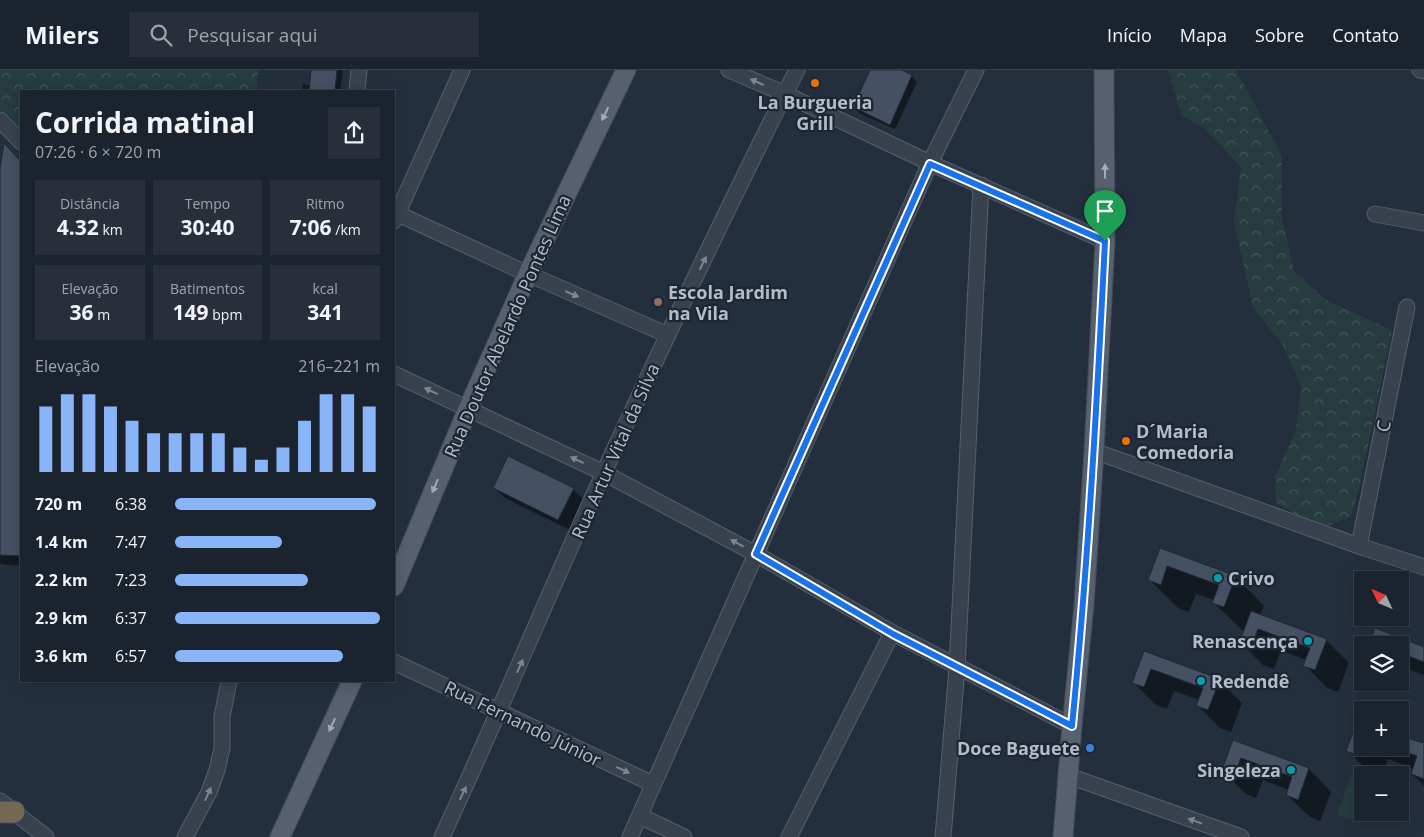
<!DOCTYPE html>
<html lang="pt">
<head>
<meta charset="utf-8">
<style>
  :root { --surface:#1b232e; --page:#282f3a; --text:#f1f3f6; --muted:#a0a4aa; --line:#39404a; --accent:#8ab4f8 }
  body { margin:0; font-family:"Open Sans",sans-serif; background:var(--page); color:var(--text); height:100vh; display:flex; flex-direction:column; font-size:19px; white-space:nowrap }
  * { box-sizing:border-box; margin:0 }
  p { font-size:16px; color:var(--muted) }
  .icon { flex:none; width:28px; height:28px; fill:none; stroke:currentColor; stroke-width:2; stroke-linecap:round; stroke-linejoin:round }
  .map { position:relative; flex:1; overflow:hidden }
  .sheet { position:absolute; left:20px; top:20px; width:375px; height:592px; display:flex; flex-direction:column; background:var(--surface); border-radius:0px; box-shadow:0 2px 12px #0003,0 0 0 1px var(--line) }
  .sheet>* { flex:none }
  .needle { width:32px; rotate:314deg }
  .buttons { position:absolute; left:1354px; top:501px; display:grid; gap:10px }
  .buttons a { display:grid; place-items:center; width:55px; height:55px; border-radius:0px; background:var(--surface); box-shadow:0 2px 12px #0003,0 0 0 1px var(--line); font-size:25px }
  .pin { position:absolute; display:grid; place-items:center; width:42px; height:42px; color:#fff; margin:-51px -21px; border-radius:50% 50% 50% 0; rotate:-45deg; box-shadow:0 0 5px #0007 }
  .pin .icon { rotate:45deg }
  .round { display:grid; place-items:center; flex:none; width:52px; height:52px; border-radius:0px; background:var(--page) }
  .head { display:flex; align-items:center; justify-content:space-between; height:85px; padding:0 15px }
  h1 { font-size:28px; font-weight:700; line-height:38px }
  .stats { display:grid; grid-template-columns:repeat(3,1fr); gap:8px; height:85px; padding:5px 15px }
  .stats div { display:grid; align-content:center; border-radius:0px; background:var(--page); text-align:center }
  .stats b { font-size:21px; font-weight:700 }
  .stats small { font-size:14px; font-weight:400 }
  .stats p { font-size:14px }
  .chart { height:140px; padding:10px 15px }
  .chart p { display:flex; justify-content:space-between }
  .chart svg { width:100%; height:90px; margin-top:5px; stroke:var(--accent); stroke-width:6 }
  ul { padding:0 15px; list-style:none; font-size:16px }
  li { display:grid; grid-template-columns:80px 60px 1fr; align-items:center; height:38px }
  li i { height:12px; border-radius:6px; background:var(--accent) }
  header { display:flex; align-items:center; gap:30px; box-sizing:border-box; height:70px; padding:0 25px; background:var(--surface); border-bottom:1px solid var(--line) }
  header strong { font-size:24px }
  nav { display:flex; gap:28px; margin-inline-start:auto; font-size:18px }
  .search { width:350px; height:45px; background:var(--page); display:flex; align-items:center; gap:12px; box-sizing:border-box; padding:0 18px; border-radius:0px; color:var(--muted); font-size:19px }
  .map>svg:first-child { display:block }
  .grass { fill:#263c3f }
  .forest { fill:url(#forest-crowns) }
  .shadow { fill:#0007 }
  .building { fill:#455162; stroke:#1f2835 }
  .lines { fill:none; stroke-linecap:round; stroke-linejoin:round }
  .minor-casing { stroke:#565f6c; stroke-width:17 }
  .major-casing { stroke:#414a57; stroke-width:21 }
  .highway-casing { stroke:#434c59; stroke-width:23 }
  .minor { stroke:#38414e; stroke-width:15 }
  .major { stroke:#56606e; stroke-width:19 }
  .highway { stroke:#746855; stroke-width:21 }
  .oneway { fill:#7c8592 }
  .oneway2 { fill:#a1aab7 }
  .route-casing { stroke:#fff; stroke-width:10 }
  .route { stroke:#1a73e8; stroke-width:6 }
  .food-dot { fill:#e8710a; stroke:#1d2633; stroke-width:2 }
  .education-dot { fill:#8d6e63; stroke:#1d2633; stroke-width:2 }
  .culture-dot { fill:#0f9aa8; stroke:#1d2633; stroke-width:2 }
  .shop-dot { fill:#3f7fe0; stroke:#1d2633; stroke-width:2 }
  .labels { text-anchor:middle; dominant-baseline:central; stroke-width:4.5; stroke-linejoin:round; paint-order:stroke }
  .poi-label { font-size:18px; font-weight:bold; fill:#b4bcc9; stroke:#1d2633; text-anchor:start }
  .street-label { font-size:18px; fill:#b4bcc9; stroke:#1d2633 }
</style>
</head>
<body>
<header>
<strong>Milers</strong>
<div class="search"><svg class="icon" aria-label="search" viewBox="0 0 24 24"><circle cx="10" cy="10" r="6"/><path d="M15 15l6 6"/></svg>Pesquisar aqui</div>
<nav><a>Início</a><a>Mapa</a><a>Sobre</a><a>Contato</a></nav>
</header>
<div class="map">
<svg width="1424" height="767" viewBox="0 0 1424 767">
  <defs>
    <pattern id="forest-crowns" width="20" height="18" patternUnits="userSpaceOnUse" patternTransform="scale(1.25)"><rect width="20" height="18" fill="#263c3f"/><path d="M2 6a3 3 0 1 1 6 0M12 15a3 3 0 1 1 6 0" fill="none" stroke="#435659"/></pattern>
  </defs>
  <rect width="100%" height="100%" fill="#242f3e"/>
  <path class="grass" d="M1354,697L1375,704L1362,705V738L1358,752L1337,745Z"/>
  <g class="forest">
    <path d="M0,0H258L257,18L264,21H21V62L0,39Z"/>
    <path d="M1168,0H1236L1282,86V148L1294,202L1328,231L1392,260L1359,419L1351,447L1321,458L1276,433L1275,407L1296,360L1301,316L1283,275L1253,238L1234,151L1241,97L1203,57L1182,46Z"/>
  </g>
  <g class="shadow">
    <path d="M313,0H341L343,2L340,21H302L303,14L311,16Z"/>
    <path d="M871,0H899L912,6L917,12L895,59L859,43L854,37Z"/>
    <path d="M5,76L21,93V496L0,494V107Z"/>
    <path d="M494,417L573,419L584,430L570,460L505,428Z"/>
    <path d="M1161,480L1236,507L1264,536L1260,546L1326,570L1349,593L1338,622L1327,618L1305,595L1307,590L1281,581L1274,599L1263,595L1240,572L1244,562L1214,533L1215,530L1196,524L1189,542L1178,538L1150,510Z"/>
    <path d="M1376,560L1424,578V605L1405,598L1400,611V575H1370Z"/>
    <path d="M1145,583L1219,610L1242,633L1231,662L1220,658L1198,636L1200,630L1174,621L1167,639L1156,635L1133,612Z"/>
    <path d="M1387,612H1399L1398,617Z"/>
    <path d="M1359,651L1362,652V678H1400V666L1424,675V716L1412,704L1414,699L1388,689L1382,705L1370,703L1348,681Z"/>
    <path d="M1234,672L1309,699L1331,722L1320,751L1310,747L1287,725L1289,720L1263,710L1256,728L1246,724L1223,702Z"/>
  </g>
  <g class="building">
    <path d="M311,0H337L335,21H309Z"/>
    <path d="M870,0H902L912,5L890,55L853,37Z"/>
    <path d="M4,73L21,92V486L0,485V98Z"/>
    <path d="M508,386L574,418L558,450L493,418Z"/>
    <path d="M1160,478L1236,506L1224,537L1212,533L1219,515L1167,496L1161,515L1148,510Z"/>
    <path d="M1251,541L1327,569L1315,600L1303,596L1310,578L1258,559L1251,577L1239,573Z"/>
    <path d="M1375,558L1424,577V592L1400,583V575H1369Z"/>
    <path d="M1144,581L1220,609L1208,640L1196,636L1203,618L1151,599L1144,617L1132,613Z"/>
    <path d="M1361,641L1362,676L1359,686L1346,681Z"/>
    <path d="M1400,665L1422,673L1424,672V709L1411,704L1417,686L1400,680Z"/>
    <path d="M1233,670L1309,698L1298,730L1286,725L1292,707L1241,688L1234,706L1221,702Z"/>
  </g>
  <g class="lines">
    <defs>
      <g id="minor">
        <path d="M729,0L785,24L930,93L1105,171"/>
        <path d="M1420,0L1424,1"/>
        <path d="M357,21L359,0"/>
        <path d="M0,50L21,72"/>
        <path d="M394,142L528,204L668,265"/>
        <path d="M1375,144L1424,153"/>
        <path d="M394,151L462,0"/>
        <path d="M394,304L604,403L756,484L893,563L1072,656"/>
        <path d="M1094,381L1359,476L1424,497"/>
        <path d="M1359,476L1407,237"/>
        <path d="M394,592L653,714"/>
        <path d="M1069,706L1241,767"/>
        <path d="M0,731L46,767"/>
        <path d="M640,746L684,767"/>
        <path d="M185,767L209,722L217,700L222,678V647L229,611"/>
        <path d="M442,767C498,646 549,523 604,402C666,267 730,132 797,0"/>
        <path d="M630,767L930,93L976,0"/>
        <path d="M789,767L892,563"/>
        <path d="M943,767L957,598L981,115"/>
      </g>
      <g id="major">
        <path d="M394,516L468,339L528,204L626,0"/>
        <path d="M280,767L352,611"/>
        <path d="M1063,767L1072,656L1084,535L1094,381L1105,171L1104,0"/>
      </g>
      <path id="highway" d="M0,742H14"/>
    </defs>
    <use href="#minor" class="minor-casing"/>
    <use href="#major" class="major-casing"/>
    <use href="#highway" class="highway-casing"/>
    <use href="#minor" class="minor"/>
    <use href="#major" class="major"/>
    <use href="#highway" class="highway"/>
  </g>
  <defs><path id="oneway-solid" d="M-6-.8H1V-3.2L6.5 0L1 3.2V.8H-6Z" transform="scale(1.25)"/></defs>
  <g class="oneway">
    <use href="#oneway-solid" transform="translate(757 12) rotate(-156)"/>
    <use href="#oneway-solid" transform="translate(703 193) rotate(-64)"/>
    <use href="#oneway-solid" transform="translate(572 224) rotate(23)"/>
    <use href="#oneway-solid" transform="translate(431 321) rotate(-155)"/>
    <use href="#oneway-solid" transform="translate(577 390) rotate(-155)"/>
    <use href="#oneway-solid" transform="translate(737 473) rotate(-152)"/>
    <use href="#oneway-solid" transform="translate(520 596) rotate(-66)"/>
    <use href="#oneway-solid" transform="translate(623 700) rotate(25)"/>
    <use href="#oneway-solid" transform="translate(463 723) rotate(-65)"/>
    <use href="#oneway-solid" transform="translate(208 724) rotate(-66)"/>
    <use href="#oneway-solid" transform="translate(1195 751) rotate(-160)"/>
  </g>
  <g class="oneway2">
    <use href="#oneway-solid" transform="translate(605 44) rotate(116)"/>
    <use href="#oneway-solid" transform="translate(1105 101) rotate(-90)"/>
    <use href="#oneway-solid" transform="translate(435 416) rotate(113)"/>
    <use href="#oneway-solid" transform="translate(332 655) rotate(115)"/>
  </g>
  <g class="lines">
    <defs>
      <path id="route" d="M930,94L1105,171C1097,333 1088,494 1072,656L893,564L756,484Z"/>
    </defs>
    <use href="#route" class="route-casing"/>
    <use href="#route" class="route"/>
  </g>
  <g class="food-dot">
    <circle cx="815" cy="13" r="5"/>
    <circle cx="1126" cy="371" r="5"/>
  </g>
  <circle class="education-dot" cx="658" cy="232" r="5"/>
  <g class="culture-dot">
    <circle cx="1218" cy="508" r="5"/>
    <circle cx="1308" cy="571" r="5"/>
    <circle cx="1201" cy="611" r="5"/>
    <circle cx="1291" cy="700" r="5"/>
  </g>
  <circle class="shop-dot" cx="1090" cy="678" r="5"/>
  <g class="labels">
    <g class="poi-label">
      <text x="815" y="32" text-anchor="middle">La Burgueria<tspan x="815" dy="21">Grill</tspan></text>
      <text x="668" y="222">Escola Jardim<tspan x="668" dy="21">na Vila</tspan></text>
      <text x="1136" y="361">D´Maria<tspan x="1136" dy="21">Comedoria</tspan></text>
      <text x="1228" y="508">Crivo</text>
      <text x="1298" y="571" text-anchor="end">Renascença</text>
      <text x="1211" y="611">Redendê</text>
      <text x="1080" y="678" text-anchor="end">Doce Baguete</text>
      <text x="1281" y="700" text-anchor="end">Singeleza</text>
    </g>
    <g class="street-label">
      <text transform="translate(507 256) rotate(-66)">Rua Doutor Abelardo Pontes Lima</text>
      <text transform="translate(1383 356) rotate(-79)">C</text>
      <text transform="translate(615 381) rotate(-66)">Rua Artur Vital da Silva</text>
      <text transform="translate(523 653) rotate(26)">Rua Fernando Júnior</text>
    </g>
  </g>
</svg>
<div class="buttons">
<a><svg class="needle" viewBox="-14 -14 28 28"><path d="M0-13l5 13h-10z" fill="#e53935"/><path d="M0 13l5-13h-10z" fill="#a0a4aa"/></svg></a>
<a><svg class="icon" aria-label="layers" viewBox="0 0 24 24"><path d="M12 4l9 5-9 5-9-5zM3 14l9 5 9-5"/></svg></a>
<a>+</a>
<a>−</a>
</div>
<div class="pin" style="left:1105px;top:171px;background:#1e9e55"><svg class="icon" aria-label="arrive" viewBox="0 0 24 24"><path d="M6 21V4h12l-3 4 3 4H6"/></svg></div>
<section class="sheet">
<div class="head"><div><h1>Corrida matinal</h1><p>07:26 · 6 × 720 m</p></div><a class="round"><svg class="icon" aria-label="share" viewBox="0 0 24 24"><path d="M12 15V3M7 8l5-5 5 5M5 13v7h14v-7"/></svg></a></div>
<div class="stats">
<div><p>Distância</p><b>4.32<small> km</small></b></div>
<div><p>Tempo</p><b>30:40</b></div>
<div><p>Ritmo</p><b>7:06<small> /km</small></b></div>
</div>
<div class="stats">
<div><p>Elevação</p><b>36<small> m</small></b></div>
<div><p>Batimentos</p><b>149<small> bpm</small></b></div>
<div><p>kcal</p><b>341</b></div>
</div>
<div class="chart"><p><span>Elevação</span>216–221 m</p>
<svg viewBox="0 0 160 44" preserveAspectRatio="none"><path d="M5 44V12M15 44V6M25 44V6M35 44V12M45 44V19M55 44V25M65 44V25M75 44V25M85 44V25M95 44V32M105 44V38M115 44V32M125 44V19M135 44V6M145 44V6M155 44V12"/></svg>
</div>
<ul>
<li><b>720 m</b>6:38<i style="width:98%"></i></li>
<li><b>1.4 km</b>7:47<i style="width:52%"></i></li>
<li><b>2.2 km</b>7:23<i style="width:65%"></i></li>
<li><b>2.9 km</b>6:37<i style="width:100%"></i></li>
<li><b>3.6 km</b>6:57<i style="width:82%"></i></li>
</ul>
</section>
</div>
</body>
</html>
